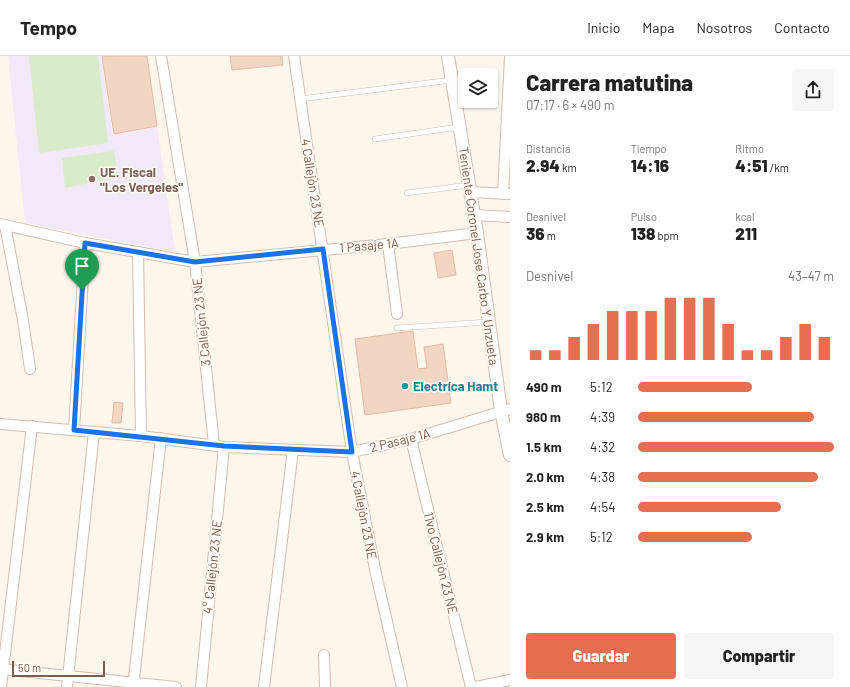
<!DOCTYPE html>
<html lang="es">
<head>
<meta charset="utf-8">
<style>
  :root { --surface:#fff; --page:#f6f6f6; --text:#222; --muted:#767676; --line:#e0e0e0; --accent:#e76f51 }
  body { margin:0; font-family:Barlow,sans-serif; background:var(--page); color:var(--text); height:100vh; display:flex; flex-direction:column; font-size:15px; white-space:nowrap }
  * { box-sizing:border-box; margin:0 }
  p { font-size:13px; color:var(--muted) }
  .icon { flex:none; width:22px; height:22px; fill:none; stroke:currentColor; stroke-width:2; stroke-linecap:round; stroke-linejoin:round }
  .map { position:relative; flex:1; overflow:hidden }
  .details { display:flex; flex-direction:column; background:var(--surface); width:340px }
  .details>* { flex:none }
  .buttons { position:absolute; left:458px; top:12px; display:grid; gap:8px }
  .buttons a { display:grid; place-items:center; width:40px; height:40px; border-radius:4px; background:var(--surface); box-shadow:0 1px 3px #0004; font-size:20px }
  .scale { position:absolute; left:12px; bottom:10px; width:93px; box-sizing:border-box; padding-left:4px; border:2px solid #7a5c4d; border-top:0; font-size:11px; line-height:14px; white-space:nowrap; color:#7a5c4d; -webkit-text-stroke:3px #fffaf3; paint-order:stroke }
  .pin { position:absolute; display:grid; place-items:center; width:34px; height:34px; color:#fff; margin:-41px -17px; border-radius:50% 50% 50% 0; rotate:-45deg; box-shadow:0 0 4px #0007 }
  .pin .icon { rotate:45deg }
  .round { display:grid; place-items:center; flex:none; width:42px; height:42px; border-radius:4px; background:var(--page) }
  .headline { display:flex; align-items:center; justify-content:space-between; height:68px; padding:0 16px }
  h1 { font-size:22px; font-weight:800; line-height:30px }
  .metrics { display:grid; grid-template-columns:repeat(3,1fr); gap:6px; height:68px; padding:4px 16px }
  .metrics div { display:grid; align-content:center }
  .metrics b { font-size:17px; font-weight:800 }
  .metrics small { font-size:11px; font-weight:400 }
  .metrics p { font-size:11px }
  .chart { height:112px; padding:8px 16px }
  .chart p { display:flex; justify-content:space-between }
  .chart svg { width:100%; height:72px; margin-top:4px; stroke:var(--accent); stroke-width:6 }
  .button { display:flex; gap:8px; margin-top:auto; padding:8px 16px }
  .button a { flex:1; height:46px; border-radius:4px; background:var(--accent); color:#fff; font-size:16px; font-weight:800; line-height:46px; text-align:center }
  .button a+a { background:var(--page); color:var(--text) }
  ul { padding:0 16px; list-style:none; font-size:13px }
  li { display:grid; grid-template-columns:64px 48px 1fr; align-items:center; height:30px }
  li i { height:10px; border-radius:5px; background:var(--accent) }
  header { display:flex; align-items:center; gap:24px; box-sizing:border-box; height:56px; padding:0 20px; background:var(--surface); border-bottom:1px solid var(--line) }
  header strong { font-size:19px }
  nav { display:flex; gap:22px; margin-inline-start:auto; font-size:14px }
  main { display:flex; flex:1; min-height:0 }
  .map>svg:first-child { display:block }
  .education { fill:#f3e8fa }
  .green { fill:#d8ecc9 }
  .building { fill:#f3d5c3; stroke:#e6bba3 }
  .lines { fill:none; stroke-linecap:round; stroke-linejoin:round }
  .service-casing { stroke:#d1beb0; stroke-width:6 }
  .minor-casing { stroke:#d1beb0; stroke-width:12 }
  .tertiary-casing { stroke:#d1beb0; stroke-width:14 }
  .service { stroke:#fff; stroke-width:5 }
  .minor { stroke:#fff; stroke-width:10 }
  .tertiary { stroke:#fff; stroke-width:12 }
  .route-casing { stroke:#fff; stroke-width:8 }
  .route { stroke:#1a73e8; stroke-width:5 }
  .education-dot { fill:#8d6e63; stroke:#fffaf3; stroke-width:1.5 }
  .culture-dot { fill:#0f9aa8; stroke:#fffaf3; stroke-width:1.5 }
  .labels { text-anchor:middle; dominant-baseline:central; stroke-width:3.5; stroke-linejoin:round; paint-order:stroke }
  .education-label { font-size:13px; font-weight:bold; fill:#785e54; stroke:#fffaf3; text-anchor:start }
  .street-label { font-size:13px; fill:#7a5c4d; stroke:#fffaf3 }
  .culture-label { font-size:13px; font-weight:bold; fill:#0d838f; stroke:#fffaf3; text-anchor:start }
</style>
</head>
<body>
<header>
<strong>Tempo</strong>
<nav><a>Inicio</a><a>Mapa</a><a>Nosotros</a><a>Contacto</a></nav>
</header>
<main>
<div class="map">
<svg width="510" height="631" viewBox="0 0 510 631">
  <rect width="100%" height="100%" fill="#fdf6ec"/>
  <path class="education" d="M8,0H110L101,1L113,79L157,70L175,196L25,167Z"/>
  <g class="green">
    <path d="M29,0H98L108,87L39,97Z"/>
    <path d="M114,95L118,121L65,132L62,102Z"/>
  </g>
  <g class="building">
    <path d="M114,0H147L157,70L114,78L102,1Z"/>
    <path d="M230,0H282L283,9L232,14Z"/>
    <path d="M452,194L456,219L438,222L434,197Z"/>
    <path d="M413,275L418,313L427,312L424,291L443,288L451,347L365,359L355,283Z"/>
    <path d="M114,346L123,347L121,367H112Z"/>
  </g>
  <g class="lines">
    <defs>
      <g id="service">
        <path d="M300,43L452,24"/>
        <path d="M375,83L459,71"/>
        <path d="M407,137L469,129"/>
        <path d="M397,272L489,266"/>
      </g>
      <g id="minor">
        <path d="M161,0L195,206L214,389"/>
        <path d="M294,0L352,396L376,518L402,631"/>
        <path d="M471,136L510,138"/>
        <path d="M503,138L510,1"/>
        <path d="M474,159L510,161"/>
        <path d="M0,168L85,187L195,206L388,188L477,177"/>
        <path d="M5,169L23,264L30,313"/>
        <path d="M388,188L397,258"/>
        <path d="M138,196L141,380"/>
        <path d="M0,368L141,380L224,391L352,396L411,383L510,353"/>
        <path d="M74,374L85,187"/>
        <path d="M411,383L471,631"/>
        <path d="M324,599L325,631"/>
        <path d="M0,613L176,631"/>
        <path d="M1,631L32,370"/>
        <path d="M67,631L94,376"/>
        <path d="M133,631L161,382"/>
        <path d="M201,631L224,391"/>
        <path d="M264,631L293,394"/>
        <path d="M476,631L510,624"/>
      </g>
      <path id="tertiary" d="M448,0L477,177L501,355L510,399"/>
    </defs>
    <use href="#service" class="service-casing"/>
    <use href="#minor" class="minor-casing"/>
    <use href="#tertiary" class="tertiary-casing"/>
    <use href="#service" class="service"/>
    <use href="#minor" class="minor"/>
    <use href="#tertiary" class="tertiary"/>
  </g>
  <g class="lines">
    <defs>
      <path id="route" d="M85,187L195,206L323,193L352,396L224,390L74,374Z"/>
    </defs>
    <use href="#route" class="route-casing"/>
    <use href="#route" class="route"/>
  </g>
  <circle class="education-dot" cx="92" cy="123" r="4"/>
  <circle class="culture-dot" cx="405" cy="330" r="4"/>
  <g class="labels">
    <g class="education-label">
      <text x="100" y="116">UE. Fiscal<tspan x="100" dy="15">"Los Vergeles"</tspan></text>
    </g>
    <g class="street-label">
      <text transform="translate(313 127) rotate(81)">4 Callejón 23 NE</text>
      <text transform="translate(369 189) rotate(-5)">1 Pasaje 1A</text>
      <text transform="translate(479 200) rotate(82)">Teniente Coronel Jose Carbo Y Unzueta</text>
      <text transform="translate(201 266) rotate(-96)">3 Callejón 23 NE</text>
      <text transform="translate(400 384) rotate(-14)">2 Pasaje 1A</text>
      <text transform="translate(364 459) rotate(79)">4 Callejón 23 NE</text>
      <text transform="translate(441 507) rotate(76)">11vo Callejón 23 NE</text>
      <text transform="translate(212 511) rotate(-84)">4° Callejón 23 NE</text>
    </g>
    <g class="culture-label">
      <text x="413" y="330">Electríca Hamt</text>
    </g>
  </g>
</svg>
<div class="buttons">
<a><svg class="icon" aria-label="layers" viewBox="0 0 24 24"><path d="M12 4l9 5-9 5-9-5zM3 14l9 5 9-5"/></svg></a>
</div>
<div class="scale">50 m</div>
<div class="pin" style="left:82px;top:234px;background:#1e9e55"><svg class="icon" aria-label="arrive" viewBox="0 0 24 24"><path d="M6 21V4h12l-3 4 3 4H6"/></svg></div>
</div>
<section class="details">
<div class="headline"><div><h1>Carrera matutina</h1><p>07:17 · 6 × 490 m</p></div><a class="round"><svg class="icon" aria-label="share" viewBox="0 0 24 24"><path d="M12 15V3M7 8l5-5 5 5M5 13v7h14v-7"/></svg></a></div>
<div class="metrics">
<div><p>Distancia</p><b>2.94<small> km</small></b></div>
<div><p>Tiempo</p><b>14:16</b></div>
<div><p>Ritmo</p><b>4:51<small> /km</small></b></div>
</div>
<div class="metrics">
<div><p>Desnivel</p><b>36<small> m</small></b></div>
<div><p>Pulso</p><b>138<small> bpm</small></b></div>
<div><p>kcal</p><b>211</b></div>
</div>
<div class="chart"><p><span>Desnivel</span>43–47 m</p>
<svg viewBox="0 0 160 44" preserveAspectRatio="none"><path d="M5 44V38M15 44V38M25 44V30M35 44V22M45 44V14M55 44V14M65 44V14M75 44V6M85 44V6M95 44V6M105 44V22M115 44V38M125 44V38M135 44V30M145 44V22M155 44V30"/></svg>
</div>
<ul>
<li><b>490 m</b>5:12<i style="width:58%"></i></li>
<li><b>980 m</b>4:39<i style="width:90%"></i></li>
<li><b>1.5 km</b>4:32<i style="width:100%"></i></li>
<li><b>2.0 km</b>4:38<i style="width:92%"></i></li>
<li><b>2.5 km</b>4:54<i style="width:73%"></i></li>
<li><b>2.9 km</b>5:12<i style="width:58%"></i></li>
</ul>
<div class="button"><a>Guardar</a><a>Compartir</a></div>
</section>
</main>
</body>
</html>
